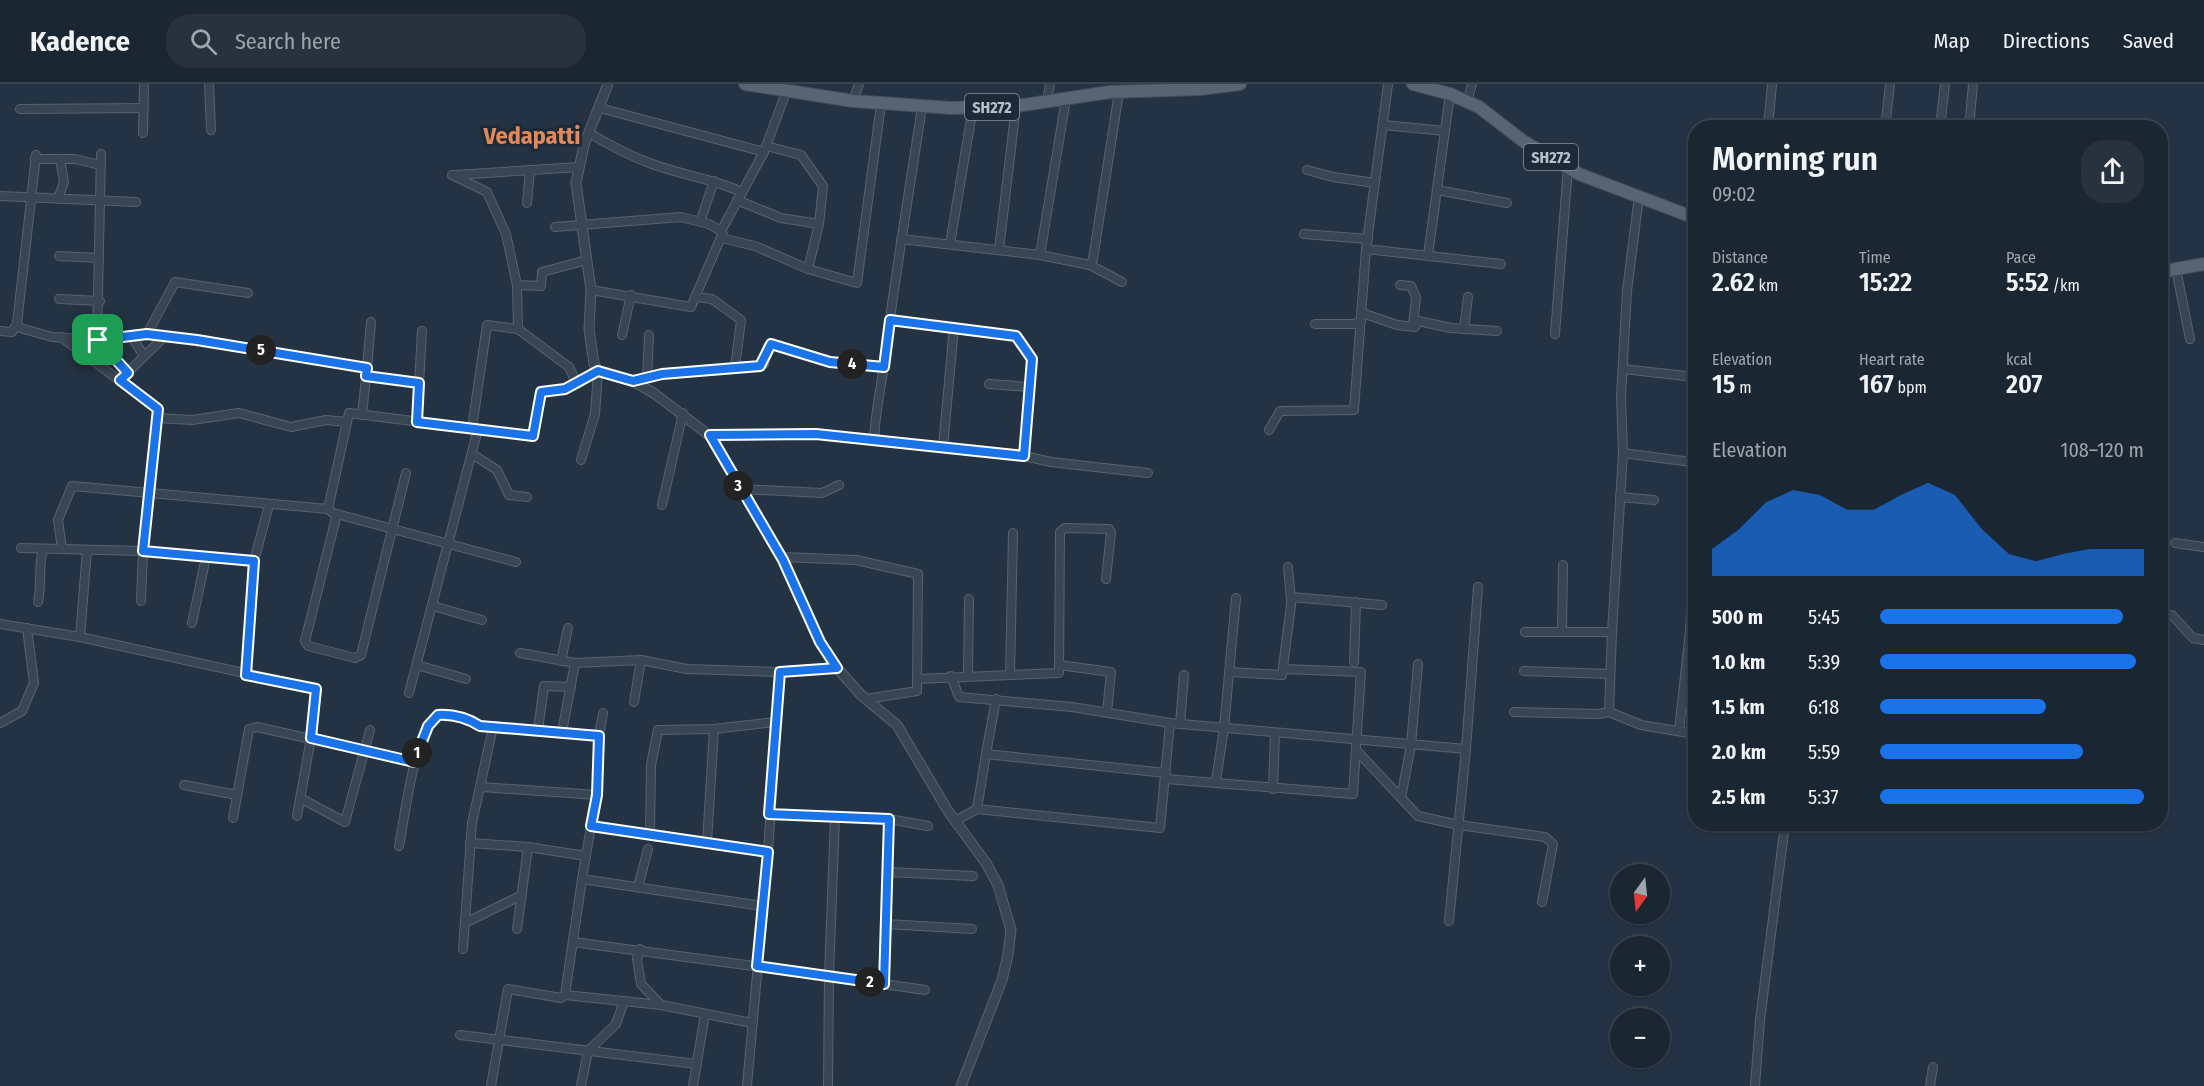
<!DOCTYPE html>
<html lang="en">
<head>
<meta charset="utf-8">
<style>
  :root { --surface:#1a2632; --page:#27323e; --text:#f1f3f6; --muted:#9fa5ac; --line:#38434d; --accent:#1a73e8 }
  body { margin:0; font-family:"Fira Sans Condensed",sans-serif; background:var(--page); color:var(--text); height:100vh; display:flex; flex-direction:column; font-size:22px; white-space:nowrap }
  * { box-sizing:border-box; margin:0 }
  p { font-size:20px; color:var(--muted) }
  .icon { flex:none; width:33px; height:33px; fill:none; stroke:currentColor; stroke-width:2; stroke-linecap:round; stroke-linejoin:round }
  .map { position:relative; flex:1; overflow:hidden }
  .drawer { position:absolute; left:1688px; top:36px; width:480px; height:711px; display:flex; flex-direction:column; background:var(--surface); border-radius:24px; box-shadow:0 2px 4px #0004,0 0 0 2px var(--line) }
  .drawer>* { flex:none }
  .needle { width:39px; rotate:195deg }
  .controls { position:absolute; left:1610px; top:780px; display:grid; gap:12px }
  .controls a { display:grid; place-items:center; width:60px; height:60px; border-radius:50%; background:var(--surface); box-shadow:0 2px 4px #0004,0 0 0 2px var(--line); font-size:30px }
  .pin { position:absolute; display:grid; place-items:center; width:51px; height:51px; color:#fff; margin:-26px; border-radius:12px; box-shadow:0 3px 9px #0006 }
  .km { position:absolute; width:30px; height:30px; margin:-15px; border-radius:50%; background:#222; color:#fff; font-size:16px; line-height:30px; text-align:center }
  .round { display:grid; place-items:center; flex:none; width:63px; height:63px; border-radius:24px; background:var(--page) }
  .headline { display:flex; align-items:center; justify-content:space-between; height:102px; padding:0 24px }
  h1 { font-size:33px; font-weight:600; line-height:45px }
  .metrics { display:grid; grid-template-columns:repeat(3,1fr); gap:9px; height:102px; padding:6px 24px }
  .metrics div { display:grid; align-content:center }
  .metrics b { font-size:26px; font-weight:600 }
  .metrics small { font-size:16px; font-weight:400 }
  .metrics p { font-size:16px }
  .chart { height:168px; padding:12px 24px }
  .chart p { display:flex; justify-content:space-between }
  .chart svg { width:100%; height:108px; margin-top:6px; fill:var(--accent); opacity:.7 }
  ul { padding:0 24px; list-style:none; font-size:20px }
  li { display:grid; grid-template-columns:96px 72px 1fr; align-items:center; height:45px }
  li i { height:15px; border-radius:8px; background:var(--accent) }
  header { display:flex; align-items:center; gap:36px; box-sizing:border-box; height:84px; padding:0 30px; background:var(--surface); border-bottom:2px solid var(--line) }
  header strong { font-size:28px }
  nav { display:flex; gap:33px; margin-inline-start:auto; font-size:21px }
  .search { width:420px; height:54px; background:var(--page); display:flex; align-items:center; gap:15px; box-sizing:border-box; padding:0 21px; border-radius:24px; color:var(--muted); font-size:22px }
  .map>svg:first-child { display:block }
  .lines { fill:none; stroke-linecap:round; stroke-linejoin:round }
  .minor-casing { stroke:#566370; stroke-width:10 }
  .tertiary-casing { stroke:#566370; stroke-width:11 }
  .primary-casing { stroke:#414e5c; stroke-width:14 }
  .minor { stroke:#384553; stroke-width:8 }
  .tertiary { stroke:#384553; stroke-width:9 }
  .primary { stroke:#566473; stroke-width:12 }
  .route-casing { stroke:#fff; stroke-width:12 }
  .route { stroke:#1a73e8; stroke-width:8 }
  .labels { text-anchor:middle; dominant-baseline:central; stroke-width:6; stroke-linejoin:round; paint-order:stroke }
  .shield { fill:#1c2a38; stroke:#8793a0; stroke-width:1.5 }
  .shield-label { font-size:16px; font-weight:bold; fill:#b5c0cd }
  .district-label { font-size:24px; font-weight:bold; fill:#e08a5c; stroke:#1c2a38 }
</style>
</head>
<body>
<header>
<strong>Kadence</strong>
<div class="search"><svg class="icon" aria-label="search" viewBox="0 0 24 24"><circle cx="10" cy="10" r="6"/><path d="M15 15l6 6"/></svg>Search here</div>
<nav><a>Map</a><a>Directions</a><a>Saved</a></nav>
</header>
<div class="map">
<svg width="2204" height="1002" viewBox="0 0 2204 1002">
  <rect width="100%" height="100%" fill="#233343"/>
  <g class="lines">
    <defs>
      <g id="minor">
        <path d="M209,0L211,46"/>
        <path d="M853,17L859,0"/>
        <path d="M1047,17L1050,0"/>
        <path d="M1467,18L1472,0"/>
        <path d="M600,24L764,68"/>
        <path d="M20,25L144,24"/>
        <path d="M1383,41L1445,47"/>
        <path d="M1768,44L1772,0"/>
        <path d="M1885,44L1890,0"/>
        <path d="M1940,44L1945,0"/>
        <path d="M1969,44L1973,0"/>
        <path d="M143,49L144,0"/>
        <path d="M589,49C609,61 630,72 652,80C682,91 713,95 742,108"/>
        <path d="M766,62L801,71L823,102L819,140L808,185"/>
        <path d="M101,70L97,256L128,289"/>
        <path d="M35,75H75L100,81"/>
        <path d="M1307,86L1333,93L1375,99"/>
        <path d="M452,91L487,108L506,150L517,201L518,245L569,283L577,300"/>
        <path d="M455,91L579,83"/>
        <path d="M1437,106L1507,119"/>
        <path d="M0,112L136,118"/>
        <path d="M58,115L64,98L60,75"/>
        <path d="M737,116L781,134L819,140"/>
        <path d="M527,119L530,86"/>
        <path d="M700,138L714,97"/>
        <path d="M555,143L681,133L709,140L721,147L725,155L755,162L808,185L857,199L881,20"/>
        <path d="M721,147L764,68L789,0"/>
        <path d="M1304,150L1368,155"/>
        <path d="M901,155L1040,171L1090,181L1093,175L1119,8"/>
        <path d="M950,160L973,23"/>
        <path d="M1366,165L1501,180"/>
        <path d="M999,166L1016,22"/>
        <path d="M1040,171L1066,15"/>
        <path d="M1428,171L1450,10"/>
        <path d="M59,172L99,174"/>
        <path d="M1090,181L1122,198"/>
        <path d="M2176,185L2190,255"/>
        <path d="M517,201L541,202L542,188L587,176"/>
        <path d="M1400,201L1411,202L1416,213L1413,242"/>
        <path d="M591,206L691,223L721,153"/>
        <path d="M695,213L712,215L741,236L735,284"/>
        <path d="M59,215L100,217"/>
        <path d="M1362,229L1397,241L1415,243L1418,237L1451,244L1497,247"/>
        <path d="M889,236L1016,252L1032,275L1024,372"/>
        <path d="M17,240L20,244L52,253L97,256L147,250L197,256L367,284L362,331"/>
        <path d="M1315,240H1354L1361,237"/>
        <path d="M1464,245L1468,213"/>
        <path d="M0,247L12,248L17,240L36,71"/>
        <path d="M147,250L175,198L248,209"/>
        <path d="M1555,250L1568,83"/>
        <path d="M622,251L631,211"/>
        <path d="M131,252L144,272"/>
        <path d="M61,253L158,325L143,467L254,477L246,591"/>
        <path d="M367,284L371,238"/>
        <path d="M1623,285L1695,293"/>
        <path d="M125,291L165,252"/>
        <path d="M366,292L419,299"/>
        <path d="M647,294L649,251"/>
        <path d="M633,297L662,290L760,282L764,280L768,262L773,260L830,278L884,283"/>
        <path d="M989,300L1030,303"/>
        <path d="M157,334L192,336L239,329L291,343L326,336L347,338"/>
        <path d="M417,337L422,247"/>
        <path d="M472,344L487,241L518,245"/>
        <path d="M1269,346L1280,327L1354,326L1366,165L1388,0"/>
        <path d="M710,352L816,350L1024,372L1051,378L1148,389"/>
        <path d="M874,356C875,330 881,305 884,279C895,193 909,108 922,23"/>
        <path d="M943,363L954,243"/>
        <path d="M1623,369L1691,378L1695,389"/>
        <path d="M472,370L497,386L509,411L527,413"/>
        <path d="M581,376L595,330L598,287"/>
        <path d="M739,405L822,409L839,401"/>
        <path d="M1620,413L1654,416"/>
        <path d="M662,421L683,329"/>
        <path d="M328,425L349,329L533,352L541,308L565,305L598,287"/>
        <path d="M337,430L305,557L308,562L355,574L361,571L406,389"/>
        <path d="M2175,459L2204,463"/>
        <path d="M21,464L143,467L141,517"/>
        <path d="M62,465L58,436L72,402L328,425L333,429L516,478"/>
        <path d="M781,473L856,476L918,490L917,607L866,615"/>
        <path d="M254,477L269,421"/>
        <path d="M1288,483L1291,516"/>
        <path d="M38,518C42,500 38,483 43,465"/>
        <path d="M433,522L482,536"/>
        <path d="M2172,531L2193,554L2204,556"/>
        <path d="M192,539L206,473"/>
        <path d="M0,540L80,553L317,605L311,654L297,732"/>
        <path d="M1525,548H1612L1609,628"/>
        <path d="M1562,548L1563,481"/>
        <path d="M1612,548L1623,369L1621,312L1627,207L1639,112"/>
        <path d="M80,553L87,466"/>
        <path d="M520,569L575,579L641,576L687,585L780,588L837,584"/>
        <path d="M561,577L568,544"/>
        <path d="M1354,578L1356,518"/>
        <path d="M417,581L466,595"/>
        <path d="M1059,581L1111,588L1107,628"/>
        <path d="M1524,587L1610,590"/>
        <path d="M1230,588L1282,591L1292,513L1382,521"/>
        <path d="M1010,591L1013,449"/>
        <path d="M951,592L959,613L1072,623L1170,639L1466,665L1449,837"/>
        <path d="M968,592L969,515"/>
        <path d="M917,595L1059,589L1060,448L1065,444L1109,445L1111,448L1106,495"/>
        <path d="M409,609L478,345"/>
        <path d="M634,618L641,576"/>
        <path d="M1514,628L1598,630L1609,628L1641,641L1695,650"/>
        <path d="M0,639L22,627L34,599L27,544"/>
        <path d="M1180,640L1184,591"/>
        <path d="M538,646L544,602L571,603"/>
        <path d="M1679,647L1690,546L1695,447"/>
        <path d="M562,648L575,579"/>
        <path d="M599,652L603,629"/>
        <path d="M1466,665L1478,503"/>
        <path d="M1356,666L1418,732L1459,741L1545,753L1553,760L1542,818"/>
        <path d="M986,670L996,615"/>
        <path d="M1166,689L986,670L977,725L1160,744L1170,639"/>
        <path d="M1166,695L1353,710L1361,588L1283,585"/>
        <path d="M1216,697L1224,644L1236,514"/>
        <path d="M184,701L237,711"/>
        <path d="M481,703L597,711"/>
        <path d="M1273,705L1275,649"/>
        <path d="M300,714L345,738L370,646"/>
        <path d="M1401,714L1411,661L1418,580"/>
        <path d="M769,730L889,735L928,742"/>
        <path d="M835,732L829,892L925,906"/>
        <path d="M233,734L249,645L257,643L414,678"/>
        <path d="M955,737L977,725"/>
        <path d="M1925,744L1926,740"/>
        <path d="M650,749L651,681L658,646L714,645L775,638"/>
        <path d="M707,758L714,645"/>
        <path d="M470,759L528,763L586,772"/>
        <path d="M399,762C405,732 414,648 438,631C453,630 467,634 480,642L599,652L597,711L591,742"/>
        <path d="M888,788L973,792"/>
        <path d="M638,803L648,765"/>
        <path d="M762,822L582,795L591,742L768,768"/>
        <path d="M467,838L522,811"/>
        <path d="M886,840L972,845"/>
        <path d="M517,845L528,763"/>
        <path d="M573,858L829,892L828,1002"/>
        <path d="M463,865L472,739L493,643"/>
        <path d="M640,865L637,875L641,900L661,921L752,939"/>
        <path d="M884,900L889,735"/>
        <path d="M565,911L661,921"/>
        <path d="M460,951L696,980"/>
        <path d="M491,1002L508,905L561,914L565,911L582,795"/>
        <path d="M581,1002L588,967L616,940L624,917"/>
        <path d="M693,1002L705,930"/>
        <path d="M747,1002L768,768L780,588"/>
        <path d="M1755,1002L1760,936L1785,740"/>
        <path d="M1930,1002L1933,983"/>
      </g>
      <path id="tertiary" d="M608,0L584,61L576,99L591,206L589,245L594,280L598,287L633,297L655,310L710,352L783,476L820,558L837,584L861,611L897,641L948,727L986,779L998,801L1011,846L1008,871L1002,896L961,1002"/>
      <g id="primary">
        <path d="M745,0L853,17L951,24L1016,22L1110,8L1200,5L1240,0"/>
        <path d="M1413,0L1450,10L1479,23L1523,57L1579,90L1695,134"/>
        <path d="M2160,188L2204,180"/>
      </g>
    </defs>
    <use href="#minor" class="minor-casing"/>
    <use href="#tertiary" class="tertiary-casing"/>
    <use href="#primary" class="primary-casing"/>
    <use href="#minor" class="minor"/>
    <use href="#tertiary" class="tertiary"/>
    <use href="#primary" class="primary"/>
  </g>
  <g class="lines">
    <defs>
      <path id="route" d="M890,236L1016,252L1032,275L1024,372L816,350L710,351L783,476L820,558L837,584L780,588L769,730L889,735L884,900L757,882L768,768L591,742L597,711L599,652L480,642C467,634 453,630 438,631L428,642L414,678L311,654L316,605L246,591L254,477L143,467L158,325L120,296L128,289L98,256L147,250L197,256L367,284L366,292L419,299L417,338L533,352L541,308L565,305L598,287L633,297L662,290L760,282L771,260L830,278L884,283Z"/>
    </defs>
    <use href="#route" class="route-casing"/>
    <use href="#route" class="route"/>
  </g>
  <g class="labels">
    <g class="shield">
      <rect x="965" y="10" width="54" height="26" rx="4.5"/>
      <rect x="1524" y="60" width="54" height="26" rx="4.5"/>
    </g>
    <g class="shield-label">
      <text x="992" y="23">SH272</text>
      <text x="1551" y="73">SH272</text>
    </g>
    <g class="district-label">
      <text x="532" y="52">Vedapatti</text>
    </g>
  </g>
</svg>
<div class="controls">
<a><svg class="needle" viewBox="-14 -14 28 28"><path d="M0-13l5 13h-10z" fill="#e53935"/><path d="M0 13l5-13h-10z" fill="#9fa5ac"/></svg></a>
<a>+</a>
<a>−</a>
</div>
<div class="pin" style="left:98px;top:256px;background:#1e9e55"><svg class="icon" aria-label="arrive" viewBox="0 0 24 24"><path d="M6 21V4h12l-3 4 3 4H6"/></svg></div>
<b class="km" style="left:417px;top:669px">1</b>
<b class="km" style="left:870px;top:898px">2</b>
<b class="km" style="left:738px;top:402px">3</b>
<b class="km" style="left:852px;top:280px">4</b>
<b class="km" style="left:261px;top:266px">5</b>
<section class="drawer">
<div class="headline"><div><h1>Morning run</h1><p>09:02</p></div><a class="round"><svg class="icon" aria-label="share" viewBox="0 0 24 24"><path d="M12 15V3M7 8l5-5 5 5M5 13v7h14v-7"/></svg></a></div>
<div class="metrics">
<div><p>Distance</p><b>2.62<small> km</small></b></div>
<div><p>Time</p><b>15:22</b></div>
<div><p>Pace</p><b>5:52<small> /km</small></b></div>
</div>
<div class="metrics">
<div><p>Elevation</p><b>15<small> m</small></b></div>
<div><p>Heart rate</p><b>167<small> bpm</small></b></div>
<div><p>kcal</p><b>207</b></div>
</div>
<div class="chart"><p><span>Elevation</span>108–120 m</p>
<svg viewBox="0 0 160 44" preserveAspectRatio="none"><path d="M0 44V33L10 25L20 14L30 9L40 11L50 17L60 17L70 11L80 6L90 11L100 25L110 35L120 38L130 35L140 33L150 33L160 33V44z"/></svg>
</div>
<ul>
<li><b>500 m</b>5:45<i style="width:92%"></i></li>
<li><b>1.0 km</b>5:39<i style="width:97%"></i></li>
<li><b>1.5 km</b>6:18<i style="width:63%"></i></li>
<li><b>2.0 km</b>5:59<i style="width:77%"></i></li>
<li><b>2.5 km</b>5:37<i style="width:100%"></i></li>
</ul>
</section>
</div>
</body>
</html>
